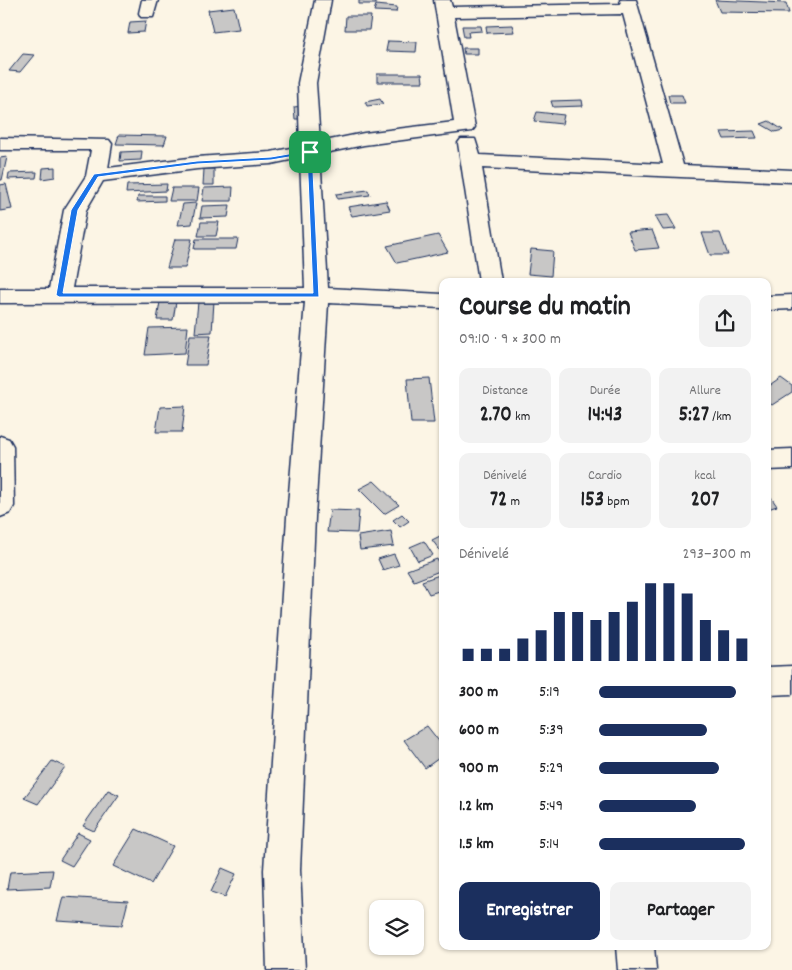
<!DOCTYPE html>
<html lang="fr">
<head>
<meta charset="utf-8">
<style>
  :root { --surface:#fff; --page:#f2f2f2; --text:#202124; --muted:#757577; --accent:#1b2f5e }
  body { margin:0; font-family:Dekko,sans-serif; background:var(--page); color:var(--text); height:100vh; display:flex; flex-direction:column; font-size:19px; white-space:nowrap }
  * { box-sizing:border-box; margin:0 }
  p { font-size:16px; color:var(--muted) }
  .icon { flex:none; width:28px; height:28px; fill:none; stroke:currentColor; stroke-width:2; stroke-linecap:round; stroke-linejoin:round }
  .map { position:relative; flex:1; overflow:hidden }
  .panel { position:absolute; left:439px; top:278px; width:332px; height:672px; display:flex; flex-direction:column; background:var(--surface); border-radius:10px; box-shadow:0 1px 4px #0004 }
  .panel>* { flex:none }
  .buttons { position:absolute; left:369px; top:900px; display:grid; gap:10px }
  .buttons a { display:grid; place-items:center; width:55px; height:55px; border-radius:10px; background:var(--surface); box-shadow:0 1px 4px #0004; font-size:25px }
  .pin { position:absolute; display:grid; place-items:center; width:42px; height:42px; color:#fff; margin:-21px; border-radius:10px; box-shadow:0 2px 8px #0006 }
  .round { display:grid; place-items:center; flex:none; width:52px; height:52px; border-radius:10px; background:var(--page) }
  .head { display:flex; align-items:center; justify-content:space-between; height:85px; padding:0 20px }
  h1 { font-size:28px; font-weight:700; line-height:38px }
  .stats { display:grid; grid-template-columns:repeat(3,1fr); gap:8px; height:85px; padding:5px 20px }
  .stats div { display:grid; align-content:center; border-radius:10px; background:var(--page); text-align:center }
  .stats b { font-size:21px; font-weight:700 }
  .stats small { font-size:14px; font-weight:400 }
  .stats p { font-size:14px }
  .chart { height:140px; padding:10px 20px }
  .chart p { display:flex; justify-content:space-between }
  .chart svg { width:100%; height:90px; margin-top:5px; stroke:var(--accent); stroke-width:6 }
  .button { display:flex; gap:10px; margin-top:auto; padding:10px 20px }
  .button a { flex:1; height:58px; border-radius:10px; background:var(--accent); color:#fff; font-size:20px; font-weight:700; line-height:58px; text-align:center }
  .button a+a { background:var(--page); color:var(--text) }
  ul { padding:0 20px; list-style:none; font-size:16px }
  li { display:grid; grid-template-columns:80px 60px 1fr; align-items:center; height:38px }
  li i { height:12px; border-radius:6px; background:var(--accent) }
  .map>svg:first-child { display:block }
  .building { fill:#c8c7c6; stroke:#1b2f5e }
  .lines { fill:none; stroke-linecap:round; stroke-linejoin:round }
  .minor-casing { stroke:#1b2f5e; stroke-width:3 }
  .minor { fill:#fcf5e5; fill-rule:evenodd }
  .route { fill:#1a73e8; stroke:#fff; fill-rule:evenodd }
</style>
</head>
<body>
<div class="map">
<svg width="792" height="970" viewBox="0 0 792 970">
  <rect width="100%" height="100%" fill="#fcf5e5"/>
  <filter id="ink" filterUnits="userSpaceOnUse"><feTurbulence type="fractalNoise" baseFrequency=".02" numOctaves="2"/><feDisplacementMap in="SourceGraphic" scale="10" xChannelSelector="R" yChannelSelector="G"/><feConvolveMatrix kernelMatrix="1 2 1 2 8 2 1 2 1" color-interpolation-filters="sRGB"/></filter>
  <g filter="url(#ink)">
    <g class="building">
      <rect x="359" y="0" width="17" height="4"/>
      <path d="M715,0L786,3L789,13L720,12Z"/>
      <path d="M376,5L397,7L396,12L374,11Z"/>
      <path d="M234,7L239,29L213,32L208,10Z"/>
      <path d="M346,16H371L369,30H345Z"/>
      <path d="M146,21L144,32L128,33L130,22Z"/>
      <path d="M512,25L514,32L487,33L486,26Z"/>
      <path d="M462,26H481L482,31L468,32L469,37H464Z"/>
      <path d="M388,41L417,42L416,52L386,51Z"/>
      <path d="M463,48H478V54H464Z"/>
      <path d="M23,54L34,55L20,72L9,71Z"/>
      <path d="M377,74H422L423,82H377Z"/>
      <path d="M668,95H682L685,103H670Z"/>
      <path d="M380,99L383,104L367,106L365,102Z"/>
      <path d="M582,100L583,106L553,107L551,101Z"/>
      <path d="M302,106L303,119H295L294,107Z"/>
      <path d="M537,112L564,115L562,124L534,121Z"/>
      <path d="M769,121L783,130L775,132L761,124Z"/>
      <path d="M754,131L757,138L724,139L721,132Z"/>
      <path d="M119,135L167,136L164,145L116,144Z"/>
      <path d="M142,151L141,160L120,161L121,152Z"/>
      <path d="M7,157L2,180H0V158Z"/>
      <path d="M55,167V177L42,179L43,168Z"/>
      <path d="M204,169H214V185H203Z"/>
      <path d="M37,172L36,178L8,179L9,173Z"/>
      <path d="M6,184L12,209L0,211V185Z"/>
      <path d="M167,184L166,191L126,193L127,185Z"/>
      <path d="M233,187L232,201H202L204,188Z"/>
      <path d="M172,188H199L197,201H169Z"/>
      <path d="M368,190L370,195L338,199L336,194Z"/>
      <path d="M138,196H165V201L137,202Z"/>
      <path d="M386,201L390,210L352,216L348,207Z"/>
      <path d="M196,203L192,224L178,225L183,204Z"/>
      <path d="M230,205L228,217L200,218L202,206Z"/>
      <path d="M668,215L676,229L663,230L655,216Z"/>
      <path d="M201,222H219L216,236H198Z"/>
      <path d="M652,230L659,248L635,250L628,232Z"/>
      <path d="M702,233H720L728,255H710Z"/>
      <path d="M438,235L448,252L397,263L387,246Z"/>
      <path d="M175,239H192L185,268H167Z"/>
      <path d="M196,239H238L236,249H194Z"/>
      <path d="M531,249L553,251L551,276L528,274Z"/>
      <path d="M214,301L212,332L195,333L198,302Z"/>
      <path d="M160,302H176L173,320H157Z"/>
      <path d="M188,327L185,353L145,355L149,328Z"/>
      <path d="M190,335H211L206,365H185Z"/>
      <path d="M429,378L434,423H411L407,379Z"/>
      <path d="M781,378L792,386V392L772,405L768,402V387Z"/>
      <path d="M185,406L182,432H156L160,407Z"/>
      <path d="M374,481L399,505L384,514L359,489Z"/>
      <path d="M768,493L777,506L768,509Z"/>
      <path d="M330,510L359,511L357,533L327,532Z"/>
      <path d="M402,514L409,521L400,527L393,520Z"/>
      <path d="M391,531L394,546L360,550L358,536Z"/>
      <path d="M442,535V553L432,540Z"/>
      <path d="M424,541L433,555L418,561L410,547Z"/>
      <path d="M394,554L399,565L383,570L378,559Z"/>
      <path d="M437,559L442,570L414,581L407,570Z"/>
      <path d="M442,574V590L429,594L422,581Z"/>
      <path d="M427,726L442,745V756L425,768L404,740Z"/>
      <path d="M52,761L65,767L38,804L24,798Z"/>
      <path d="M108,790L119,795L94,831L83,826Z"/>
      <path d="M136,829L173,846L151,884L113,866Z"/>
      <path d="M78,833L90,839L72,866L60,860Z"/>
      <path d="M222,868L236,874L225,897L211,892Z"/>
      <path d="M53,870L50,887L7,889L10,872Z"/>
      <path d="M63,897L128,901L122,925L57,921Z"/>
    </g>
    <g class="lines">
      <defs>
        <g id="minor">
          <path d="M142,0H158L153,17H141L139,13Z"/>
          <path d="M315,0H331L316,83L320,142L364,133L454,122L434,0H450L452,7L621,4L620,0H636L683,165L792,170V182L482,168L501,281H479L458,143L461,139H475L480,155L663,164L623,14L454,17L475,127L472,131L364,145L320,154L328,288L442,294V308L328,303L315,517L300,870L305,970H267L264,870L287,517L305,302L0,303V289H49L64,210L86,176L91,150H0V138L109,140L112,144L108,168L197,157L271,152L300,146L298,83ZM300,158L305,288H72L86,210L103,181L197,169L271,164Z"/>
          <path d="M792,295V309L768,310V296Z"/>
          <path d="M0,436L9,439L13,446L14,506L10,513L0,517Z"/>
          <path d="M792,449V469L768,470V450Z"/>
          <path d="M792,666V694L768,695V667Z"/>
          <path d="M616,946H654L656,970H618Z"/>
        </g>
      </defs>
      <use href="#minor" class="minor-casing"/>
      <use href="#minor" class="minor"/>
    </g>
  </g>
  <path class="route" d="M312,150L319,297H59L56,295L71,210L94,174L197,161L271,157ZM307,154L313,293H63L78,210L98,177L197,164L271,160Z"/>
</svg>
<div class="buttons">
<a><svg class="icon" aria-label="layers" viewBox="0 0 24 24"><path d="M12 4l9 5-9 5-9-5zM3 14l9 5 9-5"/></svg></a>
</div>
<div class="pin" style="left:310px;top:152px;background:#1e9e55"><svg class="icon" aria-label="arrive" viewBox="0 0 24 24"><path d="M6 21V4h12l-3 4 3 4H6"/></svg></div>
<section class="panel">
<div class="head"><div><h1>Course du matin</h1><p>09:10 · 9 × 300 m</p></div><a class="round"><svg class="icon" aria-label="share" viewBox="0 0 24 24"><path d="M12 15V3M7 8l5-5 5 5M5 13v7h14v-7"/></svg></a></div>
<div class="stats">
<div><p>Distance</p><b>2.70<small> km</small></b></div>
<div><p>Durée</p><b>14:43</b></div>
<div><p>Allure</p><b>5:27<small> /km</small></b></div>
</div>
<div class="stats">
<div><p>Dénivelé</p><b>72<small> m</small></b></div>
<div><p>Cardio</p><b>153<small> bpm</small></b></div>
<div><p>kcal</p><b>207</b></div>
</div>
<div class="chart"><p><span>Dénivelé</span>293–300 m</p>
<svg viewBox="0 0 160 44" preserveAspectRatio="none"><path d="M5 44V38M15 44V38M25 44V38M35 44V33M45 44V29M55 44V20M65 44V20M75 44V24M85 44V20M95 44V15M105 44V6M115 44V6M125 44V11M135 44V24M145 44V29M155 44V33"/></svg>
</div>
<ul>
<li><b>300 m</b>5:19<i style="width:90%"></i></li>
<li><b>600 m</b>5:39<i style="width:71%"></i></li>
<li><b>900 m</b>5:29<i style="width:79%"></i></li>
<li><b>1.2 km</b>5:49<i style="width:64%"></i></li>
<li><b>1.5 km</b>5:14<i style="width:96%"></i></li>
</ul>
<div class="button"><a>Enregistrer</a><a>Partager</a></div>
</section>
</div>
</body>
</html>
